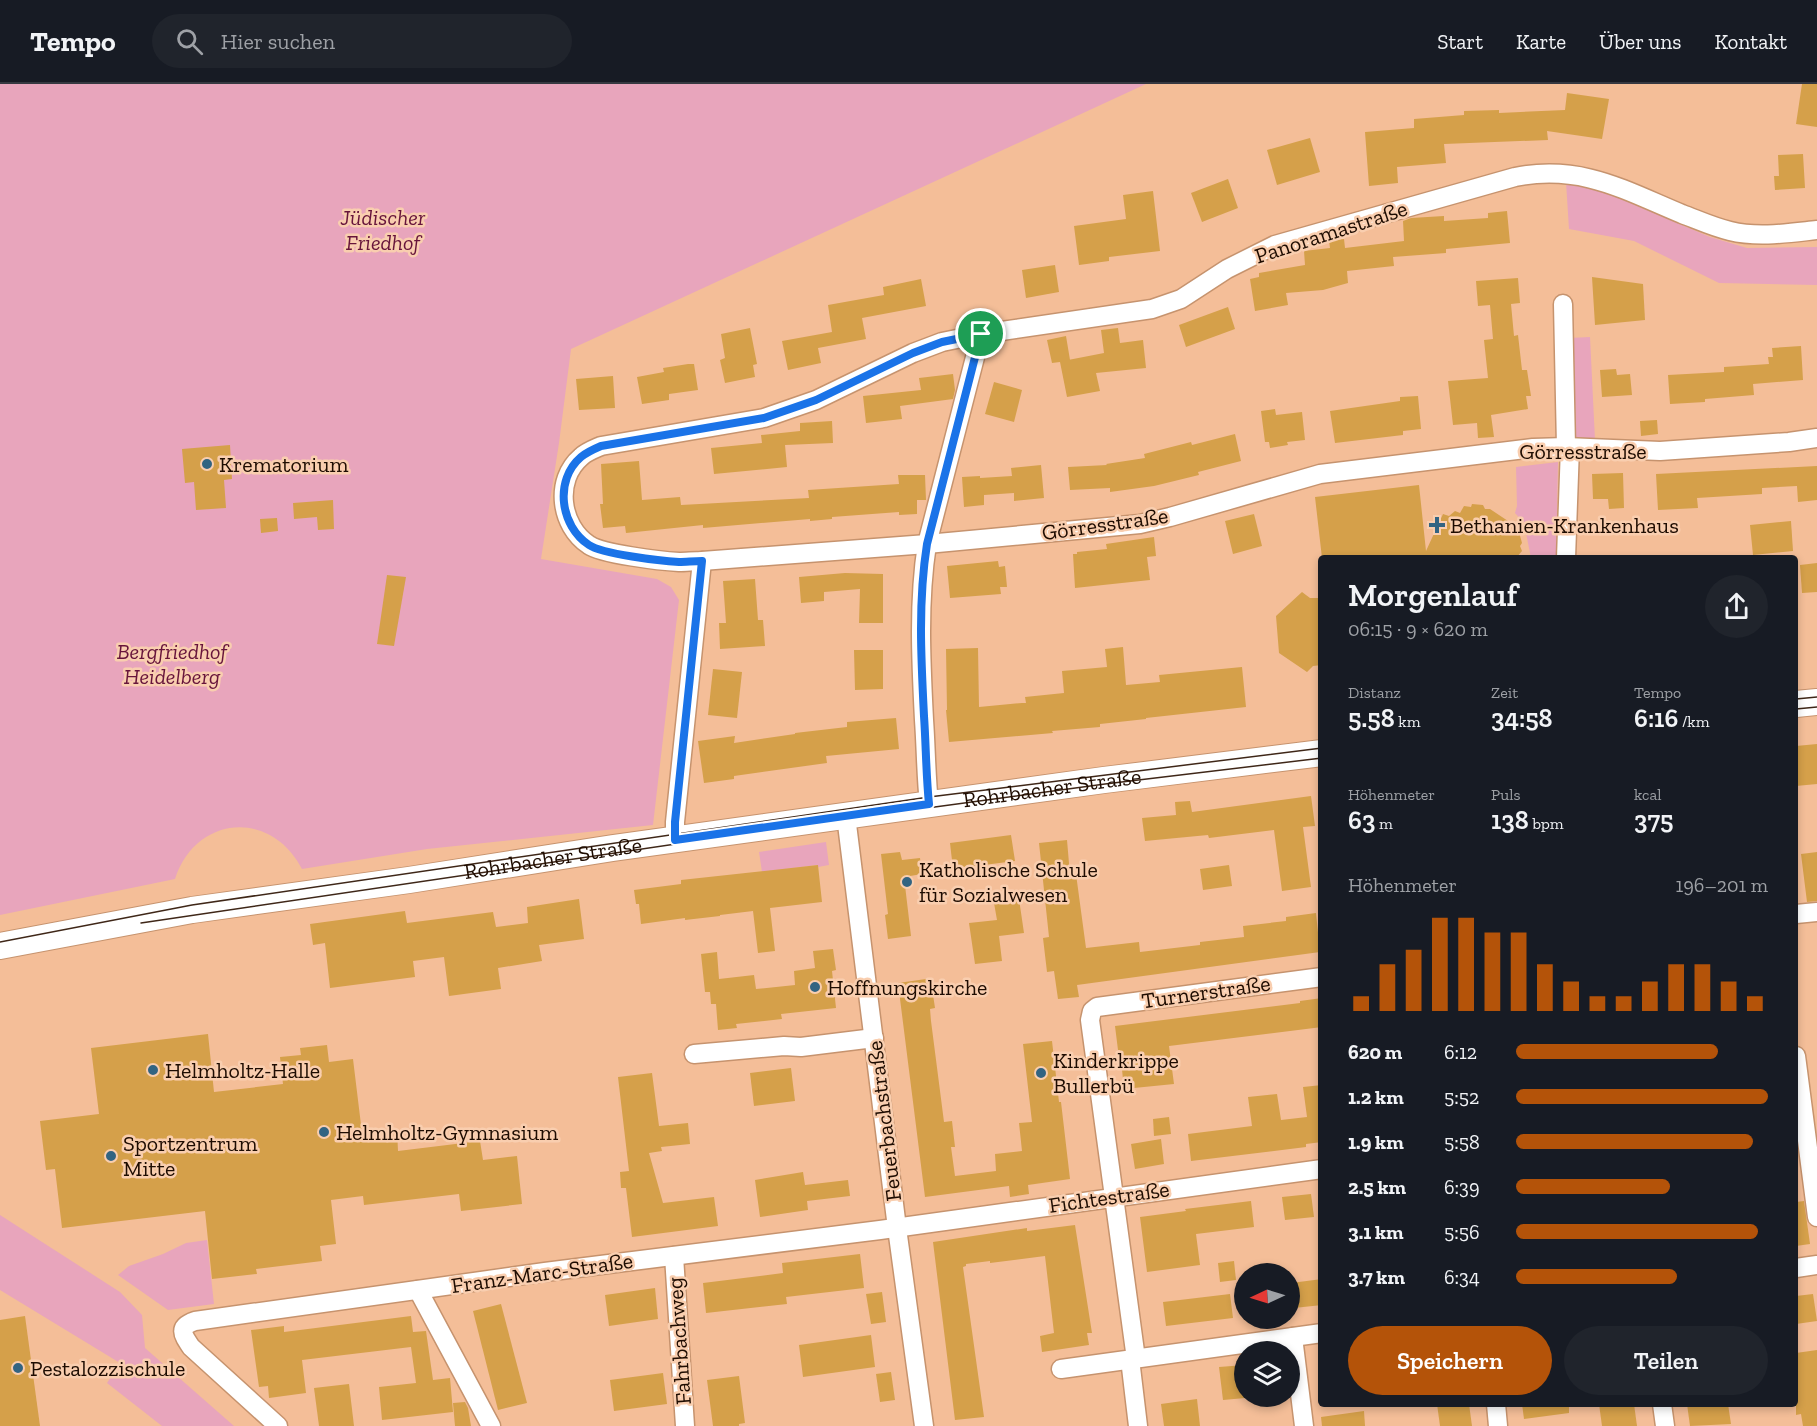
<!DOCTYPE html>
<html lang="de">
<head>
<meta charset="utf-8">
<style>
  :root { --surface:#171b24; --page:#20242c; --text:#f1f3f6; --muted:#9ea1a6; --line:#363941; --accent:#b45309 }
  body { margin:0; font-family:"Zilla Slab",serif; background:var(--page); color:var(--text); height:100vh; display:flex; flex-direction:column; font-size:22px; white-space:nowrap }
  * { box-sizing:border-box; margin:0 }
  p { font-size:20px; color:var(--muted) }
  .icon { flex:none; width:33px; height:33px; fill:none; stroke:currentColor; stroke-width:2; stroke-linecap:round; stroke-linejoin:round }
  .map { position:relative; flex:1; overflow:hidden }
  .sheet { position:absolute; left:1318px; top:471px; width:480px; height:852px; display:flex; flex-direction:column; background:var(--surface); border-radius:6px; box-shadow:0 3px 9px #0003 }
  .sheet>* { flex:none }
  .needle { width:39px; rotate:266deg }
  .controls { position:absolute; left:1234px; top:1179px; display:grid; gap:12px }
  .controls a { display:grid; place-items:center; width:66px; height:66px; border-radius:50%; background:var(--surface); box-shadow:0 3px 9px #0003; font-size:30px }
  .pin { position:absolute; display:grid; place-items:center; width:51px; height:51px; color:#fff; margin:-26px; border:3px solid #fff; border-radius:50%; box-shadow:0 2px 6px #0007 }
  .round { display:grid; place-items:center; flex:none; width:63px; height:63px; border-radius:32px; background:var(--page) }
  .head { display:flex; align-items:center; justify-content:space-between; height:102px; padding:0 30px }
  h1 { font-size:33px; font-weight:600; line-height:45px }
  .stats { display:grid; grid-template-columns:repeat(3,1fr); gap:9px; height:102px; padding:6px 30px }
  .stats div { display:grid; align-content:center }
  .stats b { font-size:26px; font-weight:600 }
  .stats small { font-size:16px; font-weight:400 }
  .stats p { font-size:16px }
  .chart { height:168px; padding:12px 30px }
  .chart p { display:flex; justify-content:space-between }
  .chart svg { width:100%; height:108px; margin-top:6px; stroke:var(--accent); stroke-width:6 }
  .primary-button { display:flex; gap:12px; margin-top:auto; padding:12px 30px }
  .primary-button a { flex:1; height:69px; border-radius:36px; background:var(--accent); color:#fff; font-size:24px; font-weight:600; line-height:69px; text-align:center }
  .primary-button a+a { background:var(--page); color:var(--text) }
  ul { padding:0 30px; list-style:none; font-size:20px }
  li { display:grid; grid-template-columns:96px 72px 1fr; align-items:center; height:45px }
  li i { height:15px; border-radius:8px; background:var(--accent) }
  header { display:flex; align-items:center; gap:36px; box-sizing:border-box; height:84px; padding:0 30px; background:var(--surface); border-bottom:2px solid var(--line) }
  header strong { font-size:28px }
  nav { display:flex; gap:33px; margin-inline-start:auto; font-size:21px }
  .search { width:420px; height:54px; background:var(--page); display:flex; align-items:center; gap:15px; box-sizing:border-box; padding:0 21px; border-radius:33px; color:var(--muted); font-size:22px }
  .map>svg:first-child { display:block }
  .green { fill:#e8a5bc }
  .building { fill:#d5a04a }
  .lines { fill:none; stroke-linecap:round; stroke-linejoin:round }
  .minor-casing { stroke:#c6936e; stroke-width:21 }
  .secondary-casing { stroke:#c6936e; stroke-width:28 }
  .minor { stroke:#fff; stroke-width:18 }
  .secondary { stroke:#fff; stroke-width:26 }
  .tram { stroke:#3f2718; stroke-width:1.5 }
  .route-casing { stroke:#fff; stroke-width:12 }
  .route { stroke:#1a73e8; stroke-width:8 }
  .poi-dot { fill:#326482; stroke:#f9ceaf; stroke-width:2 }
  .labels { text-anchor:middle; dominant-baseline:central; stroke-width:5; stroke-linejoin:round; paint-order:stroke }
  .park-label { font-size:22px; font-style:italic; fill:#67143b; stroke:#f9ceaf }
  .street-label { font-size:22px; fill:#1e0c01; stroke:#f9ceaf }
  .poi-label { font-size:22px; fill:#1e0c01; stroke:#f9ceaf; text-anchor:start }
</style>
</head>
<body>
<header>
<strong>Tempo</strong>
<div class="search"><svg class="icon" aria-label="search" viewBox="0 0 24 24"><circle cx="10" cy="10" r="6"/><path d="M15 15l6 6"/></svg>Hier suchen</div>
<nav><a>Start</a><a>Karte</a><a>Über uns</a><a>Kontakt</a></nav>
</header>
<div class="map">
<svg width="1817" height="1342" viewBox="0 0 1817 1342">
  <rect width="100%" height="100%" fill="#f4be98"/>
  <g class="green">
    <path d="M0,0H1146L571,265L559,359L541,475L657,495L671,503L679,516L653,741L427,765L302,785C271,725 196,731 175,795L0,831Z"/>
    <path d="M1566,98L1610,110L1710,153L1747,164L1817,163V201L1719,199L1634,157L1569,145Z"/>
    <path d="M1590,253L1595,356L1571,353L1569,254Z"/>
    <path d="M1558,378L1556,474H1531L1524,439L1515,429L1517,422L1516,383Z"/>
    <path d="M826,758L829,781L818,783L817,781L762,788L759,768Z"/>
    <path d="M0,1131L120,1208L142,1231L145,1264L234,1342H162L107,1299L120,1279L0,1206Z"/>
    <path d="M207,1156L214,1220L168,1226L118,1191L129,1182L163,1170L186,1159Z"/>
  </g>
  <g class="building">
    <path d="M1802,0H1817V43L1796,40Z"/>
    <path d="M1567,9L1609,15L1602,55L1547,47L1548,56L1444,60L1446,79L1397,83L1398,99L1369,102L1365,48L1414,44V35L1464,31V27L1499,26V29L1565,26Z"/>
    <path d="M1310,54L1320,88L1277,101L1267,66Z"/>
    <path d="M1803,70L1805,104L1775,106L1774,92H1779L1778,71Z"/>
    <path d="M1228,95L1238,124L1202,138L1191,109Z"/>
    <path d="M1153,107L1160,167L1109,173V177L1079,181L1074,142L1126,135L1123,111Z"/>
    <path d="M1507,127L1510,159L1446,165V169L1393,173L1394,182L1347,187L1348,199L1323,206L1286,209L1288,221L1255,227L1250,195L1259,193V189L1305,181L1304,167L1330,164L1329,157L1344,155L1345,164L1404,157L1403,137L1411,134L1444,132V137L1488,134V129Z"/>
    <path d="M1055,181L1059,208L1026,214L1022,186Z"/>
    <path d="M1592,193L1643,200L1645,236L1595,241Z"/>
    <path d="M1518,194L1520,219L1511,220L1514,252L1518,251L1522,286H1527L1531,312H1526L1528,325L1491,331L1494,353L1478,354L1477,339L1453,341L1448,297L1488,294L1484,256L1493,255L1490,221L1478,222L1476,197Z"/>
    <path d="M921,195L926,222L862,234L866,255L818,264L821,279L788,286L782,257L832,248L828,221L884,211L883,203Z"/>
    <path d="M1228,223L1235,245L1186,263L1179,241Z"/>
    <path d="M750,244L757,280L753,281L755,293L725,299L720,276L725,274L721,250Z"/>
    <path d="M1118,244L1120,259L1143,256L1146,284L1096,289L1100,307L1067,313L1060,278L1052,279L1047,256L1066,252L1070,276L1063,277L1104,269L1101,246Z"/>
    <path d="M1801,262L1803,296L1753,300L1754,311L1705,315V318L1670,320L1668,291L1724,288V283L1769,280L1768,273H1773L1772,264Z"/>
    <path d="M688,280H694L698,306L669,310V316L642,320L637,293L664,288L663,284Z"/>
    <path d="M1616,285L1617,291L1630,290L1632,311L1602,313L1600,286Z"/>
    <path d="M953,290L955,306L953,315L900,322L902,335L866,339L863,312L921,306L919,294Z"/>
    <path d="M613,292L615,324L579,326L576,295Z"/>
    <path d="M994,298L1022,306L1014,338L985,330Z"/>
    <path d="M1418,312L1421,345L1403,347V351L1335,359L1330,327L1400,317V313Z"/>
    <path d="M1275,325L1276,331L1302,328L1305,356L1287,358L1288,361L1270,364L1269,358H1265L1261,327Z"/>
    <path d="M1657,336L1658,350L1641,352L1640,337Z"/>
    <path d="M832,337L833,359L785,361L787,383L714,390L711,364L762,359L761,351L800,347V339Z"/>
    <path d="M1235,350L1241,377L1198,388L1199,391L1154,402L1110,408V404L1070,406L1068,383L1107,381L1106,380L1145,374L1144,370L1191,358L1192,361Z"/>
    <path d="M230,361L232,395L224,396L226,424L196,426L194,398L185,399L182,365Z"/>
    <path d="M639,377L642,416L680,413L681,421L809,414L808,406L899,400L898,391H925L926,416H917V430L899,431V428L832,433V435L810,437V435L703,444V441L626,449L625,442L603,444L600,420H603L601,380Z"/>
    <path d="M1041,381L1044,414L1014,417V409L984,411V421L964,423L962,393L980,392V394L1012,392L1011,384Z"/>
    <path d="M1817,382V416L1798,418L1797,402L1762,404V410L1697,414L1698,424L1658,426L1656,390Z"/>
    <path d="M1623,389L1624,424L1609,425L1608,415H1593L1592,390Z"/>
    <path d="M1419,401L1426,467L1443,430L1449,432L1455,427L1460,429L1464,422L1471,423L1472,420L1483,421L1485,425H1490L1511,439L1514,447L1519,448L1522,459L1520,462L1522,467L1516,474H1322L1315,413Z"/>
    <path d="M333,416L334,445L318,446L317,433L294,435L293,419Z"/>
    <path d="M1254,430L1262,462L1233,470L1225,437Z"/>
    <path d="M277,434L278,447L261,449L260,435Z"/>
    <path d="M1791,437L1793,467L1753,471L1750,441Z"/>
    <path d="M1154,453L1156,472L1147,473L1150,496L1075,504L1073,470H1077V468L1107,465L1106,460Z"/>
    <path d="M998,477L999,483L1005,482L1007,503H1000L1001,510L950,514L947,482Z"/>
    <path d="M1817,479V508L1802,509L1800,481Z"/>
    <path d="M845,489L883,490V539H859L860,505L824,508V517L801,519L799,493Z"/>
    <path d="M387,491L406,493L394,562L377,560Z"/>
    <path d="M755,495L758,536H763L765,562L720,565L719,539H726L723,497Z"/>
    <path d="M1302,508L1310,514H1322V581L1313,582L1307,588L1279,569L1276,532Z"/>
    <path d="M1123,563L1126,601L1160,598L1159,591L1242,583L1246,623L1146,634V635L1100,640V643L1052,647L1053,649L949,658L946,626H947L946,565L978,564L979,623L1022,619H1026L1025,613L1064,609L1062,587L1107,583L1105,565Z"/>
    <path d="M854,566H883V605L855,606Z"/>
    <path d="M713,585L742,588L737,634L708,631Z"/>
    <path d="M896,634L899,665L826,672L827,679L734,692V695L704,699L698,657L735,652L734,659L795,650V649L847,643V638Z"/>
    <path d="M1817,660V700L1796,702V662Z"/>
    <path d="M1311,712L1315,742L1303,743L1311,803L1282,807L1274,746L1209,754L1208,751L1145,757L1142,734L1176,731L1175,718L1190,717L1192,728Z"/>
    <path d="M1011,751L1015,777L953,785L950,759Z"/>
    <path d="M1067,756L1070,791L1076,790L1086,864L1139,858L1140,868L1200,861V858L1244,853L1243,842L1286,837V833L1316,829L1320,868L1077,901L1079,913L1058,915L1054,887L1047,888L1043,854L1049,853L1039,759Z"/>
    <path d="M900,768L902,776L920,774L922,790L904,793L911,852L888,855L885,831L888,830L881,770Z"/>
    <path d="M1817,768V817L1807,818L1801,770Z"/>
    <path d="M818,781L822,818L770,824L775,867L758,869L753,827L720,831V832L685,836V834L641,840L639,820H636L634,806L681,800V796Z"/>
    <path d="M1229,781L1232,802L1203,806L1200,785Z"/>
    <path d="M579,815L584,855L539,861L542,877L498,884L501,905L449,912L444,873L413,877L415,893L330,904L325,859L313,861L310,840L405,827L407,839L493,828L496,843L528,839L527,823Z"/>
    <path d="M1019,815L1024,849L999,852L1002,877L975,880L969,839L997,836L994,819Z"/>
    <path d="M833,865L836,886L832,887L836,924L781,930L782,935L736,940L737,944L718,946L716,920H711L710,908H705L701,870L717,868L719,895L754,891L756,905L795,901L794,887L815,884L813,867Z"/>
    <path d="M926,895L928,904H932L935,924L930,925L931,937L944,1038L952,1037L955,1063H951L955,1092L996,1087L995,1070L1022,1067L1019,1039L1032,1038L1023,960L1052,957L1059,1018H1061L1070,1095L1028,1101L1029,1110L1010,1113L1009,1102L925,1113L898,899Z"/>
    <path d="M1322,914V943L1169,962L1174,1000L1124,1005L1120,966H1118L1115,942L1300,919V917Z"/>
    <path d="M208,950L214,1008L283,1000L280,973L301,971L300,964L327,961L329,978L353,975L362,1049L397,1045L398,1067L480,1057L483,1076L517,1072L522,1120L461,1127L459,1110L364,1121L363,1112L331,1116L336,1160L320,1162L322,1177L256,1185L257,1190L212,1195L205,1127L62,1144L55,1085L46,1086L40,1037L99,1030L91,964Z"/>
    <path d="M791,984L795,1017L754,1022L750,989Z"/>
    <path d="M652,989L659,1042L688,1039L690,1060L661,1063L662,1067L649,1069L663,1119L714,1113L718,1142L632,1153L626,1104H621L620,1088L629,1087L618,993Z"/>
    <path d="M1322,1001V1058L1306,1060V1063L1191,1077L1188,1050L1252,1042L1248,1013L1277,1010L1281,1036L1307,1033L1303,1003Z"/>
    <path d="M1169,1033L1171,1050L1154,1052L1153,1035Z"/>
    <path d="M1161,1055L1164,1080L1135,1085L1131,1060Z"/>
    <path d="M803,1088L805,1101L848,1096L850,1112L807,1117L808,1126L760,1133L755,1096Z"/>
    <path d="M1311,1110L1314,1133L1285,1136L1282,1113Z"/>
    <path d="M1251,1117L1254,1143L1196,1150L1200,1181L1147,1188L1140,1133L1186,1127L1185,1125Z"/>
    <path d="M1804,1117L1810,1160L1796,1162V1118Z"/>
    <path d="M1075,1141L1092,1249H1087L1089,1261L1042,1268L1040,1252L1054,1249L1045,1172L990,1179V1177L966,1180V1182L963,1183L984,1333L955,1336L933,1158L1027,1144V1147Z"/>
    <path d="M860,1170L864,1204L786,1213L787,1220L706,1229L703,1199L783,1189L782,1179Z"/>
    <path d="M1234,1177L1236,1196L1220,1198L1218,1179Z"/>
    <path d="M1322,1195V1221L1294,1224L1291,1199Z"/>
    <path d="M655,1204L658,1235L609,1242L605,1211Z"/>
    <path d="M882,1208L886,1238L871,1240L866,1210Z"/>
    <path d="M1230,1210L1233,1234L1166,1242L1163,1218Z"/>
    <path d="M1813,1210L1817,1237L1796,1240V1212Z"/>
    <path d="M501,1220L527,1319L498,1326L473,1227Z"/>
    <path d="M25,1232L40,1342H0V1236Z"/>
    <path d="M411,1232L413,1248L426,1247L433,1296L450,1294L453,1328L382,1336L379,1303L416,1299L411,1263L302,1276L306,1309L269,1314L268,1302L259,1303L251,1246L284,1242V1248Z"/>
    <path d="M871,1251L875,1283L803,1293L799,1261Z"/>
    <path d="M1817,1266V1342H1803L1801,1330L1796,1331V1269Z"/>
    <path d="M1245,1281V1314L1223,1316L1219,1283Z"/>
    <path d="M891,1288L895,1316L880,1318L876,1290Z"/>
    <path d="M663,1289L667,1320L614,1327L610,1296Z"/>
    <path d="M739,1292L745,1339L739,1340V1342H713L707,1296Z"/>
    <path d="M349,1300L354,1342H319L314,1304Z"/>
    <path d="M1197,1315L1200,1342H1164L1161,1320Z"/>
    <path d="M465,1318L468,1324L471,1342H455L453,1319Z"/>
    <path d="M1437,1320H1469L1472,1342H1440Z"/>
    <path d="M1522,1320H1569V1329L1524,1335Z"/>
    <path d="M1599,1320H1634L1637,1342H1602Z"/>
    <path d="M1687,1320H1728L1731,1340L1690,1342Z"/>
    <path d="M1364,1327L1365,1342H1322L1321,1333Z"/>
  </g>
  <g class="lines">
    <defs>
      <g id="minor">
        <path d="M1817,146C1789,149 1758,154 1730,147C1713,143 1698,136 1682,130C1624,106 1581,80 1515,93L1275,161L1227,185L1181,215L1152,225L981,250L942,258L913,269L816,316L764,334L601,362C594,365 586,368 581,373C554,396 560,442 589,461C602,470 661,477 679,478C686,478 694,477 702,477L927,460L1140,440L1170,433L1320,390L1533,364L1566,363L1660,367L1789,358L1817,354"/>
        <path d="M1563,220L1566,363"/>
        <path d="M1566,474L1570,363"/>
        <path d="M929,720C926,692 926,664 924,636C921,577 918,518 927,460L981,250"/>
        <path d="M846,732L897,1144L924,1342"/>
        <path d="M675,756V738L702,477"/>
        <path d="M1796,830L1817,828"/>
        <path d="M694,970L784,962L801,963L874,954"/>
        <path d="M1796,972L1817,1133"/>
        <path d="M674,1172L685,1342"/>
        <path d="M1796,1184L1817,1181"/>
        <path d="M418,1206L491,1342"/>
        <path d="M1293,1253L1304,1342"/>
        <path d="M1130,1275L1138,1342"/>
        <path d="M1136,1275L1090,936L1092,927L1097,923L1322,893"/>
        <path d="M1061,1285L1322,1249"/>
        <path d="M1496,1320L1498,1342"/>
        <path d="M1662,1320L1665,1342"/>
        <path d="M278,1342L191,1263C183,1251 177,1243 195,1237L545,1188L880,1146L1322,1085"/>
      </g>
      <g id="secondary">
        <path d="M1796,620L1817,618"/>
        <path id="s1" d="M0,862L192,826L409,796L613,764L1104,696L1322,669"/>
      </g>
    </defs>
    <use href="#minor" class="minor-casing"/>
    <use href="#secondary" class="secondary-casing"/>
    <use href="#minor" class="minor"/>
    <use href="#secondary" class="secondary"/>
    <g class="tram">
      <path d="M1796,615L1817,613"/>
      <path d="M1796,625L1817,623"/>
      <path d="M141,839L846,735L1105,700L1322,674"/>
      <path d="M0,858L192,821L929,713L1322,664"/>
    </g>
  </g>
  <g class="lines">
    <defs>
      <path id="route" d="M981,250L927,460C918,517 921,574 924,632C926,661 926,691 929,720L675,756V738L702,477C694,477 686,478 679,478C661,477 602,470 589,461C560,442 554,396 581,373C587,368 594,365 601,362L764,334L816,316L913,269L942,258Z"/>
    </defs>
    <use href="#route" class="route-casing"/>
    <use href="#route" class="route"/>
  </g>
  <g class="poi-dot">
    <circle cx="207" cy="380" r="6"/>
    <path d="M1434 432h6v6h6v6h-6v6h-6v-6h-6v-6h6z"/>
    <circle cx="907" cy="798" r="6"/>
    <circle cx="815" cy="903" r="6"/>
    <circle cx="153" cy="986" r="6"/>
    <circle cx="1041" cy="989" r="6"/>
    <circle cx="324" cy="1048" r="6"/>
    <circle cx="111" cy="1072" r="6"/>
    <circle cx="18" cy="1284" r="6"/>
  </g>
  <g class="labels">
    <g class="park-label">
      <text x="383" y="133">Jüdischer<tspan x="383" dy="25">Friedhof</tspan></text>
      <text x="172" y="567">Bergfriedhof<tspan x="172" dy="25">Heidelberg</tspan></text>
    </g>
    <g class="street-label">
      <text transform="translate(1331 148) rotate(-18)">Panoramastraße</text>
      <text x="1583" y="367">Görresstraße</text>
      <text transform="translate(1105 440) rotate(-8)">Görresstraße</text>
      <text stroke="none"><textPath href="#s1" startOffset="1064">Rohrbacher Straße</textPath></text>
      <text stroke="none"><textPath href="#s1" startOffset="560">Rohrbacher Straße</textPath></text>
      <text transform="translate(1206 908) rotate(-8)">Turnerstraße</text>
      <text transform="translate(884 1037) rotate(-97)">Feuerbachstraße</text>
      <text transform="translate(1109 1113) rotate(-8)">Fichtestraße</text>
      <text transform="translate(542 1189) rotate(-8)">Franz-Marc-Straße</text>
      <text transform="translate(679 1257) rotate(-94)">Fahrbachweg</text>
    </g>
    <g class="poi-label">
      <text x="219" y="380">Krematorium</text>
      <text x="1450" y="441">Bethanien-Krankenhaus</text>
      <text x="919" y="785">Katholische Schule<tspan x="919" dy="25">für Sozialwesen</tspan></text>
      <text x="827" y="903">Hoffnungskirche</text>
      <text x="1053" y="976">Kinderkrippe<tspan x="1053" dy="25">Bullerbü</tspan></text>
      <text x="165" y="986">Helmholtz-Halle</text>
      <text x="336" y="1048">Helmholtz-Gymnasium</text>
      <text x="123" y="1059">Sportzentrum<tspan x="123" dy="25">Mitte</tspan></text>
      <text x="30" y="1284">Pestalozzischule</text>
    </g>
  </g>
</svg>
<div class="controls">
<a><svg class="needle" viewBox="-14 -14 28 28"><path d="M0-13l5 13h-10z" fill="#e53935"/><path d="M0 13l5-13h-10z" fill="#9ea1a6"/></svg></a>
<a><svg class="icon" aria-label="layers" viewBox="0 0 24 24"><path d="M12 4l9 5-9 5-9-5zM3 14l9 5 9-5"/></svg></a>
</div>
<div class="pin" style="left:981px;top:250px;background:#1e9e55"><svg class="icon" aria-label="arrive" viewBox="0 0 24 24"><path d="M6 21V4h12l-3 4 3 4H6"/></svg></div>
<section class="sheet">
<div class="head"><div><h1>Morgenlauf</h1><p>06:15 · 9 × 620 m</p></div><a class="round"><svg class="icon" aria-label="share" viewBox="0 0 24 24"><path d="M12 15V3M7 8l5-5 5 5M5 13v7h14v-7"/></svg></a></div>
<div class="stats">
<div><p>Distanz</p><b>5.58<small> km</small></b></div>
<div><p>Zeit</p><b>34:58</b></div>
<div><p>Tempo</p><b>6:16<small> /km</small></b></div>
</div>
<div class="stats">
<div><p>Höhenmeter</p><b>63<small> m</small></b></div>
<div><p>Puls</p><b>138<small> bpm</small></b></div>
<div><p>kcal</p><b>375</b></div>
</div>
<div class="chart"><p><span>Höhenmeter</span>196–201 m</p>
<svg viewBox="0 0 160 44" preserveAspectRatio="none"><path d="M5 44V38M15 44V25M25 44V19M35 44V6M45 44V6M55 44V12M65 44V12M75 44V25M85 44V32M95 44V38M105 44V38M115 44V32M125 44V25M135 44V25M145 44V32M155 44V38"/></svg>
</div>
<ul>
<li><b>620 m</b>6:12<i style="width:80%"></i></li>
<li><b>1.2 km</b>5:52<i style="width:100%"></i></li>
<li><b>1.9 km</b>5:58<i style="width:94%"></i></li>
<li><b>2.5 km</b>6:39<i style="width:61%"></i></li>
<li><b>3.1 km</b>5:56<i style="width:96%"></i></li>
<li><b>3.7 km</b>6:34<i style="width:64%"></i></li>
</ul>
<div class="primary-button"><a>Speichern</a><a>Teilen</a></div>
</section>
</div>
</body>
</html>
